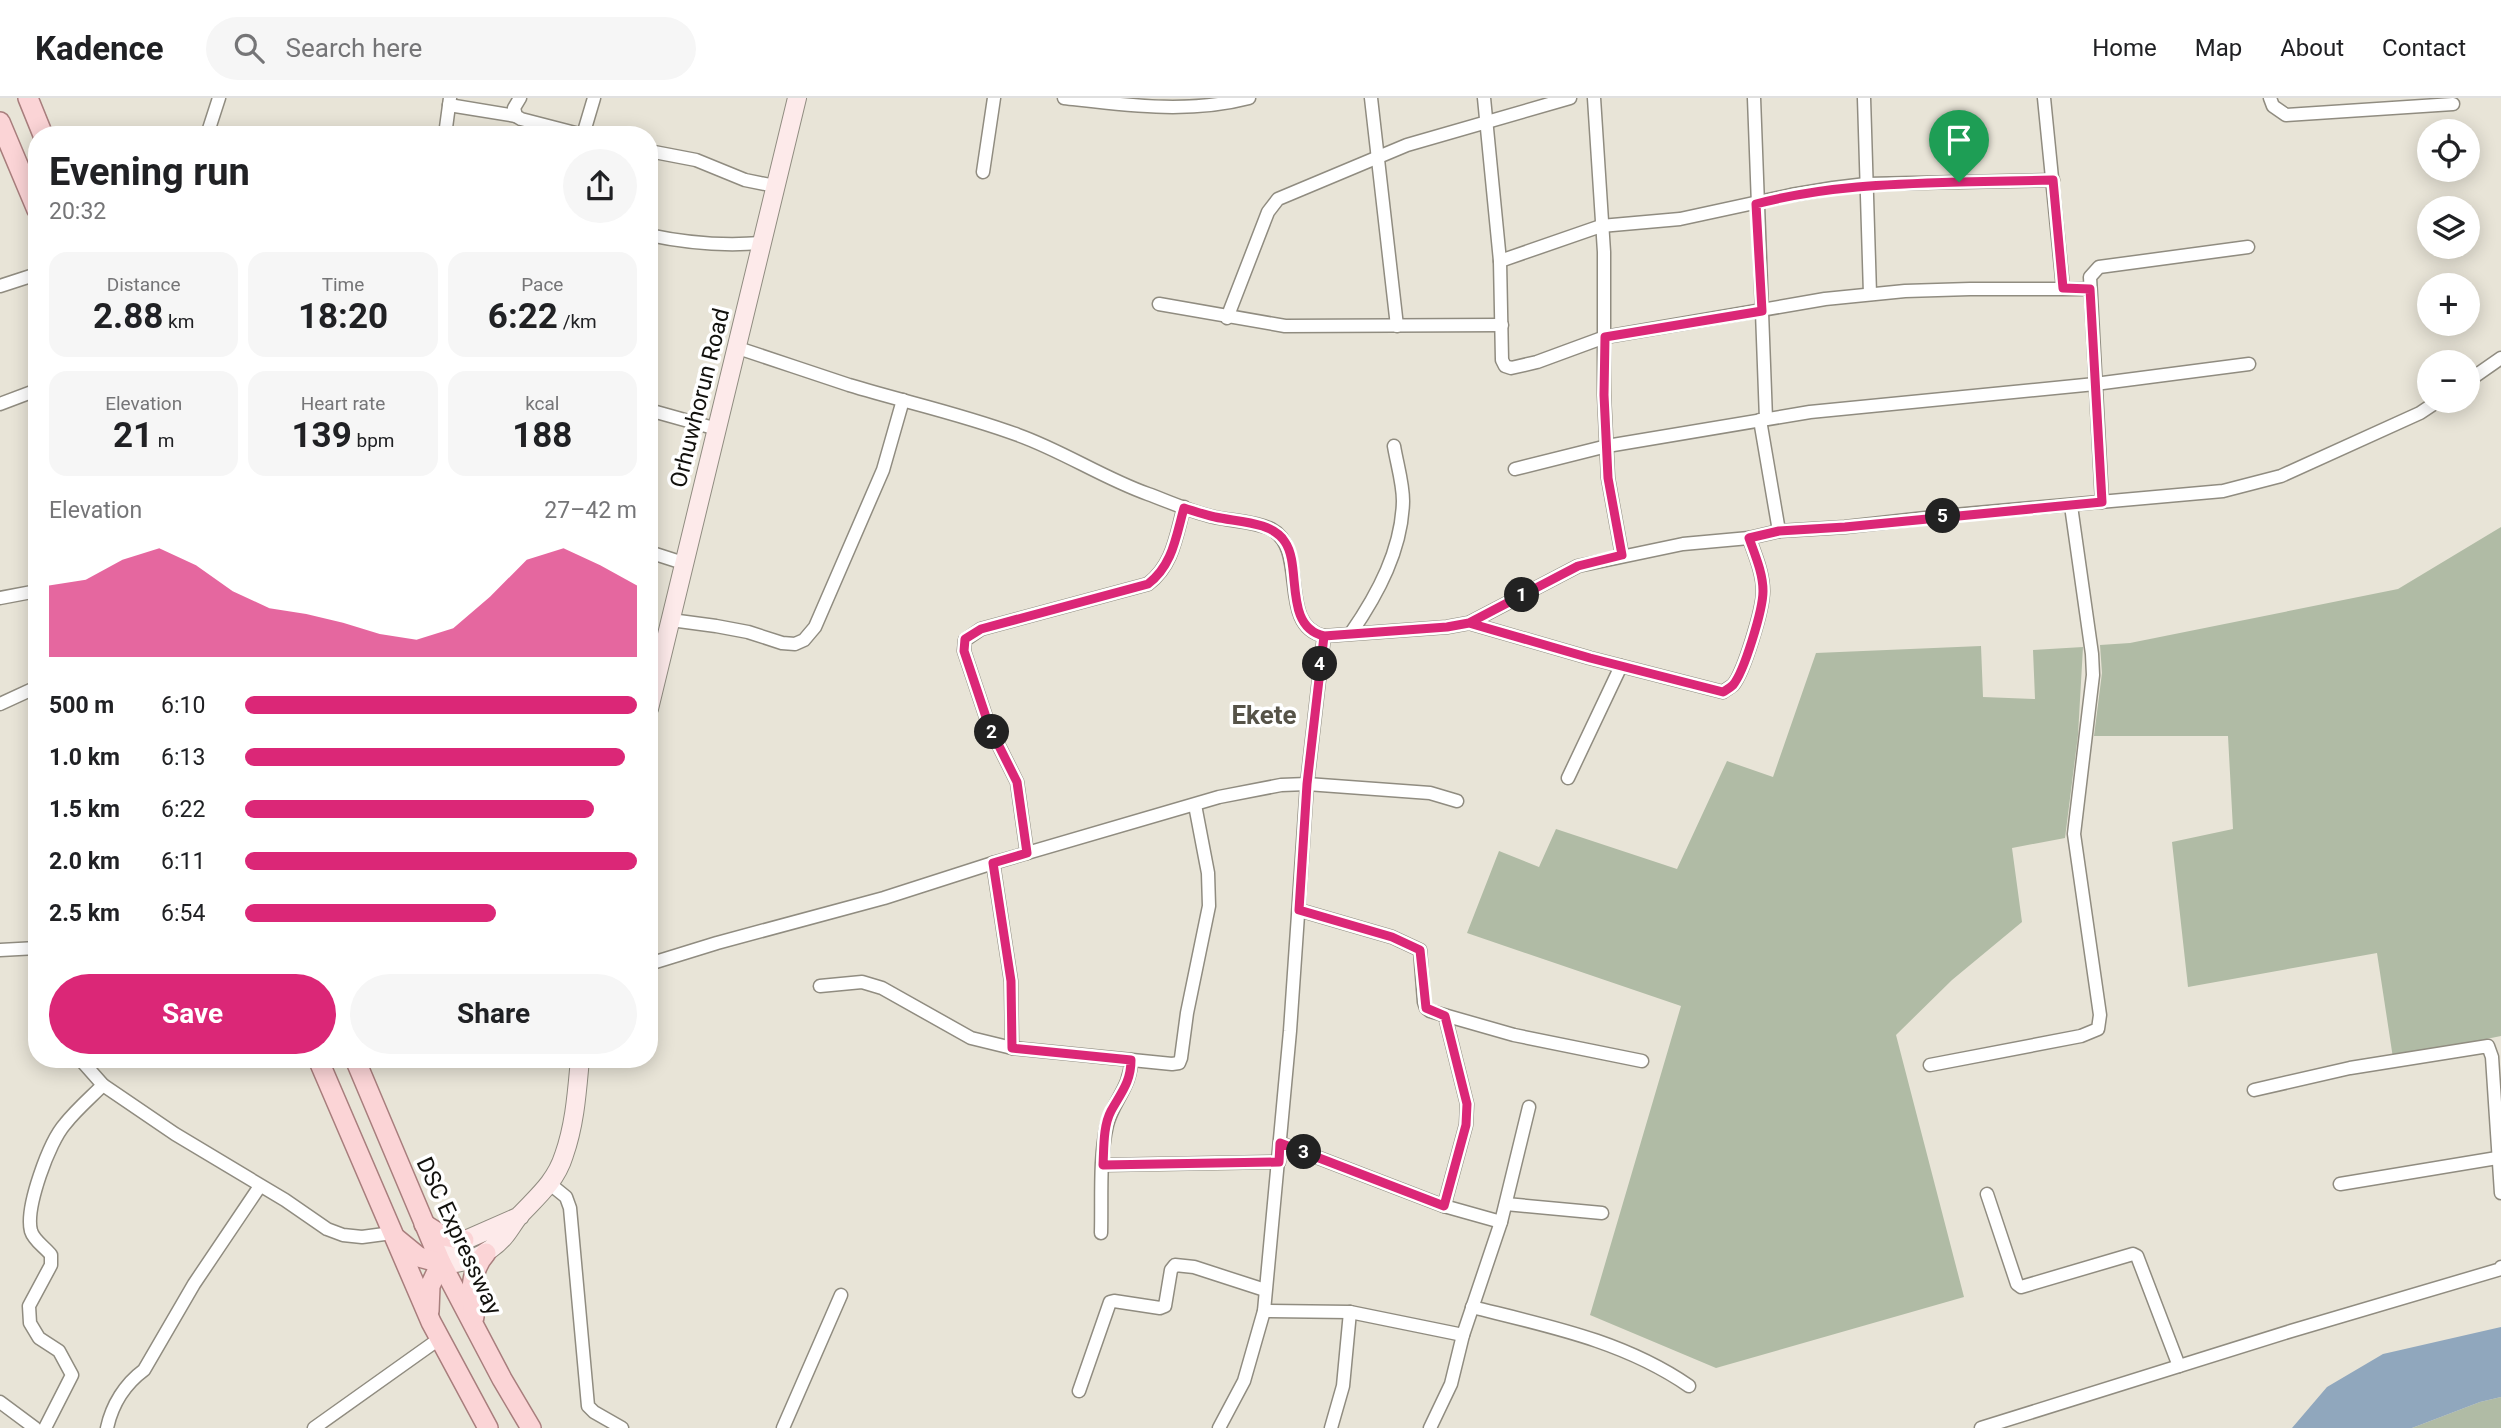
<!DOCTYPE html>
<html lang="en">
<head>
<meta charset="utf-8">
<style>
  :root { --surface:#fff; --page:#f6f6f6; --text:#202124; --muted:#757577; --line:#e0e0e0; --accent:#db2777 }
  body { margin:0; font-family:Roboto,sans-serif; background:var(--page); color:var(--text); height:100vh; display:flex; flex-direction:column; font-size:26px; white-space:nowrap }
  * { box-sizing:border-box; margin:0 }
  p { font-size:23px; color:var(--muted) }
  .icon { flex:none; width:38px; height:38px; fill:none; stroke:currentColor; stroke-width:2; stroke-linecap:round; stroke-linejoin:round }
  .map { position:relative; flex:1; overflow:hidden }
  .details { position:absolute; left:28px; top:28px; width:630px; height:942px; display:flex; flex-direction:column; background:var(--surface); border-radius:28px; box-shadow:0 4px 18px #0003 }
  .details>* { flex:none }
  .tools { position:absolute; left:2417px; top:21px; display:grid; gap:14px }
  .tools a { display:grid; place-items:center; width:63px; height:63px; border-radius:50%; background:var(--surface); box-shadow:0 4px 18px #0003; font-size:35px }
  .pin { position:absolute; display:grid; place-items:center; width:60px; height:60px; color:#fff; margin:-72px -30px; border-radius:50% 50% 50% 0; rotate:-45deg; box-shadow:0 0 7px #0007 }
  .pin .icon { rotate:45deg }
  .km { position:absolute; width:35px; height:35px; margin:-18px; border-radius:50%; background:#222; color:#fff; font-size:19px; line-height:35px; text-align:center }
  .round { display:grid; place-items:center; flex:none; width:74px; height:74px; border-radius:37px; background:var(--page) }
  .headline { display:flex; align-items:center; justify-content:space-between; height:119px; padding:0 21px }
  h1 { font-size:38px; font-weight:700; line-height:52px }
  .metrics { display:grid; grid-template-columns:repeat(3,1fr); gap:10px; height:119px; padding:7px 21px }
  .metrics div { display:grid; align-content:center; border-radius:18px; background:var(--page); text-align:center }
  .metrics b { font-size:35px; font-weight:700 }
  .metrics small { font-size:19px; font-weight:400 }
  .metrics p { font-size:19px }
  .chart { height:196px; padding:14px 21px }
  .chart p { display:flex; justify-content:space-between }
  .chart svg { width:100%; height:126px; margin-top:7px; fill:var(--accent); opacity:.7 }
  .action { display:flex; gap:14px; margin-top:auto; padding:14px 21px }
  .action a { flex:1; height:80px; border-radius:42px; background:var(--accent); color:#fff; font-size:28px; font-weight:700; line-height:80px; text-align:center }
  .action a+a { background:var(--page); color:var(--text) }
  ul { padding:0 21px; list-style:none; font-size:23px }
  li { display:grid; grid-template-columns:112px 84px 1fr; align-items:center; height:52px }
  li i { height:18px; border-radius:9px; background:var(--accent) }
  header { display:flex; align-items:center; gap:42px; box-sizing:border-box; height:98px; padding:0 35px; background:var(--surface); border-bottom:2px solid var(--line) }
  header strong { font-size:33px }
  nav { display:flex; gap:38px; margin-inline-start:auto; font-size:24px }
  .search { width:490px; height:63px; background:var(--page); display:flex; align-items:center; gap:18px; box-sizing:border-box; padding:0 24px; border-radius:38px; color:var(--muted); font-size:26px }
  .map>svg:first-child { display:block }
  .green { fill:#b0bba5 }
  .water { fill:#90a7bd }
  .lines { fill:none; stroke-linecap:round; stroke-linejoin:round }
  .street-casing { stroke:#908c80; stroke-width:15 }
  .secondary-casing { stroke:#908c80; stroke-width:20 }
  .primary-casing { stroke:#a87e7d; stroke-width:22 }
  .street { stroke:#fff; stroke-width:12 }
  .secondary { stroke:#fdeaea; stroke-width:18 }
  .primary { stroke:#fbd4d6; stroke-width:19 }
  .route-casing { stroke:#fff; stroke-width:14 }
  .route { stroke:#db2777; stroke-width:9 }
  .labels { text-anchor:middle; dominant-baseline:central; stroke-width:7; stroke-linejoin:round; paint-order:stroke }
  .street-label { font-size:23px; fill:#12110d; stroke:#fff }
  .quarter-label { font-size:26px; font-weight:bold; fill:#565348; stroke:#fff }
</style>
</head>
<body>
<header>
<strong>Kadence</strong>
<div class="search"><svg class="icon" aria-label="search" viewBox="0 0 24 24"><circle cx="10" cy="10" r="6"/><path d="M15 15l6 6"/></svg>Search here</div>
<nav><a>Home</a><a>Map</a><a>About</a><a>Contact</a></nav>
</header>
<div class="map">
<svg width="2501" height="1330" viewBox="0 0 2501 1330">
  <rect width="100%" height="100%" fill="#e8e4d7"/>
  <g class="green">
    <path d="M2501,429V938L2393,960L2377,855L2188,889L2172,744L2233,731L2228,638H2094L2102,575L2100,547L2130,545L2398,491Z"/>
    <path d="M1981,548L1983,599L2035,601L2033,552L2083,549L2078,637L2065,740L2012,750L2022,824L1952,882L1896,937L1964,1199L1716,1270L1590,1217L1681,908L1467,835L1499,753L1539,769L1556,731L1677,771L1727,663L1773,679L1816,555Z"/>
    <path d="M2501,1299V1330H2412L2480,1304Z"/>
  </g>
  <path class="water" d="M2501,1229V1299L2480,1304L2412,1330H2292L2327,1289L2383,1256Z"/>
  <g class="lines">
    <defs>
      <g id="street">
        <path d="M520,0L514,10L516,18L521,21L583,37"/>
        <path d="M1064,0C1126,7 1188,16 1249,0"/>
        <path d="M1371,0L1397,228"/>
        <path d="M1484,0L1500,163L1502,262L1505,268L1511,270L1537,264L1605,239L1825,201L1905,193L1970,191H2090"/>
        <path d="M1594,0L1604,154V297L1608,380L1622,457"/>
        <path d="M1754,0L1766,321"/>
        <path d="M1864,0L1870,196"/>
        <path d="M2044,0L2063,190"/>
        <path d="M2270,0L2273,8L2286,17L2453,6"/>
        <path d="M449,7L516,18"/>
        <path d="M207,37L219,0"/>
        <path d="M445,37L450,0"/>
        <path d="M583,37L594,0"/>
        <path d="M649,53L696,62L745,82L775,88"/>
        <path d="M983,74L994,0"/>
        <path d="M649,137C686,145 723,148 761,145"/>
        <path d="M1500,163L1601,128L1680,121L1791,97L1833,90L1866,86L2053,82"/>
        <path d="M0,188L37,176"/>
        <path d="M1159,206L1285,228L1502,227"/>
        <path d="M1227,220L1268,114L1278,101L1407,47L1570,0"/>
        <path d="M738,250C775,262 812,275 849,287C905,304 962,316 1018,337C1063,353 1103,380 1148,396C1170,404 1191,414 1214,419C1232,423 1254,423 1271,431C1309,451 1277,528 1324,538L1447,529L1469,525L1578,468L1683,446L1749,440L1779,433L1845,429L1943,418L2223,393L2281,378L2420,315L2438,303"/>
        <path d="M2468,283L2501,260"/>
        <path d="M0,306L37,292"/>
        <path d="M649,312L717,331"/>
        <path d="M1760,322L1779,433"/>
        <path d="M1515,371L1607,348L1810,314L2095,286L2249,266"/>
        <path d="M2102,404L2090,179L2099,169L2248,149"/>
        <path d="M649,454L677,463H686"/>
        <path d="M0,500L37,493"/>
        <path d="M671,522L716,528L748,534L782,545L795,546L804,542L815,529L883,372L903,302"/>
        <path d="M1469,525L1590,560L1723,594C1724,593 1732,588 1733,587C1744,574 1763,511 1763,493C1763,475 1755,457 1749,440"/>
        <path d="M1351,535C1378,496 1402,451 1403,403C1403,385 1397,366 1394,348"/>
        <path d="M0,606L37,589"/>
        <path d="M1568,680L1621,568"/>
        <path d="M1027,755L1017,684L989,628L964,553L965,542L981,531L1148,486C1173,467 1176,438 1184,409"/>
        <path d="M993,765L1011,883L1012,950"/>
        <path d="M1299,812L1392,839L1420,852L1424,904L1426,910L1430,913L1514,937L1642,963"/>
        <path d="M0,852L37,850"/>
        <path d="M649,866L717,845L884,800L993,765L1219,699L1281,687L1307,686L1430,695L1457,703"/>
        <path d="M820,888L862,884L882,890L971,940L1012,950L1172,966L1179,965L1181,960L1187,915L1209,808L1208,775L1195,707"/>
        <path d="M80,961L103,987L175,1036L285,1102L327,1131L343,1137L362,1139L392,1135"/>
        <path d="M1930,967L2081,938L2098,931L2100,917L2074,736L2093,577L2092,556L2071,408"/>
        <path d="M2254,992L2350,970L2488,948L2492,959L2501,1095"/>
        <path d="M1280,1045L1444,1108L1501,1124"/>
        <path d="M1103,1067L1279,1064"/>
        <path d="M550,1086L566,1099L570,1110L588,1308L594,1314L622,1330"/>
        <path d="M2340,1086L2497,1060"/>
        <path d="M1987,1096L2017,1186L2021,1189L2133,1156L2137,1158L2179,1268"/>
        <path d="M1506,1106L1602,1115"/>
        <path d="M1444,1108L1466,1027L1467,1006L1445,918"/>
        <path d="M1101,1135C1102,1100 1099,1061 1107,1027C1113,1003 1131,989 1131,962"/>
        <path d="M1472,1209C1548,1228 1624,1243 1689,1288"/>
        <path d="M1264,1213L1350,1214L1463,1237L1451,1286L1430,1330"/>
        <path d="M1463,1237L1501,1124L1529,1009"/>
        <path d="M1079,1293L1110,1204L1114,1203L1160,1210L1165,1208L1171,1172L1175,1167L1194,1169L1265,1192"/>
        <path d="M0,1304L35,1330"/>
        <path d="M45,1330L72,1277L59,1253L39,1240L30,1225L29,1208L51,1167V1157C45,1149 34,1143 31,1133C25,1110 49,1044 65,1026C76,1012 90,1000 103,987"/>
        <path d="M107,1330C112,1307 125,1286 144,1272L194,1186L260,1088"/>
        <path d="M314,1330L439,1241"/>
        <path d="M783,1330L841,1197"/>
        <path d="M1219,1330L1244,1283L1264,1213L1290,933L1307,686L1324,538"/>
        <path d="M1331,1330L1343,1288L1350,1214"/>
        <path d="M1981,1330L2291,1233L2501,1171V1169"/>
      </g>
      <g id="secondary">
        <path d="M649,611L797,0"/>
        <path d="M520,1118L454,1147L447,1154L441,1165C464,1168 489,1156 504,1139C510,1132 514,1124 520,1117C538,1098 556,1083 564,1057C575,1026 577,993 580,961"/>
      </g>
      <g id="primary">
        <path d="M28,0L43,37"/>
        <path d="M0,24L37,112"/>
        <path d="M318,961L431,1224L488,1330"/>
        <path d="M355,961L441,1165L502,1281L531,1330"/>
        <path d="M424,1126L443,1138L464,1142"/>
        <path d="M397,1141L419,1159L441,1165L430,1188L429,1213"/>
        <path d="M474,1219C471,1196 469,1174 486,1155"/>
      </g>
    </defs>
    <use href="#street" class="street-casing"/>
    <use href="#secondary" class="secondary-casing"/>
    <use href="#primary" class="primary-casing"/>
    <use href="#street" class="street"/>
    <use href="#secondary" class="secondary"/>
    <use href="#primary" class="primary"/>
  </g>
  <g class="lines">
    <defs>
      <path id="route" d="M1959,84C1890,86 1824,88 1756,106L1762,213L1605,239L1604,297L1608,380L1622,457L1578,468L1469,525L1447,529L1324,538C1283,529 1302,468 1285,444C1272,423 1237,424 1215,419C1205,417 1194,413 1184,410C1176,438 1173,467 1148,486L981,531L965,541L964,553L989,628L1017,684L1027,755L993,765L1011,883L1012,950L1131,962C1131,984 1121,995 1111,1013C1103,1028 1104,1050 1103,1067L1279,1064L1280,1045L1444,1108L1466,1027L1467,1006L1445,918L1426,910L1420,852L1392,839L1299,812L1307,686L1324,538L1447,529L1469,525L1590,560L1723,594C1726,592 1730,590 1733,587C1744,574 1763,512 1763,493C1763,475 1755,457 1749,440L1779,433L1845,429L2102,404L2090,191L2063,190L2053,82L1959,84"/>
    </defs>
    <use href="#route" class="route-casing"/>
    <use href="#route" class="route"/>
  </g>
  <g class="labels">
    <g class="street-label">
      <text transform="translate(700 300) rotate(-76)">Orhuwhorun Road</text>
      <text transform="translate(459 1138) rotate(65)">DSC Expressway</text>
    </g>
    <g class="quarter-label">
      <text x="1264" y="617">Ekete</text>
    </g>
  </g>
</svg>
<div class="tools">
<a><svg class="icon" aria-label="locate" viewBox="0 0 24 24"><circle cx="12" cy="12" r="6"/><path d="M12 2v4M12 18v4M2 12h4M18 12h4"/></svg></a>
<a><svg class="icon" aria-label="layers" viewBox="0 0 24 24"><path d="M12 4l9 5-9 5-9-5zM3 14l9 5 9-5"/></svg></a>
<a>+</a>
<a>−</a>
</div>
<div class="pin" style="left:1959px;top:84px;background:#1e9e55"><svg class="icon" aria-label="arrive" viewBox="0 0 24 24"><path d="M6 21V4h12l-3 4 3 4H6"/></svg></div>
<b class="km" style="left:1522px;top:497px">1</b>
<b class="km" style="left:992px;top:634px">2</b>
<b class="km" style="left:1304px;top:1054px">3</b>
<b class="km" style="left:1320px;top:566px">4</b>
<b class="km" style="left:1943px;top:418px">5</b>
<section class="details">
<div class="headline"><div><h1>Evening run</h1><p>20:32</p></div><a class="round"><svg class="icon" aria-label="share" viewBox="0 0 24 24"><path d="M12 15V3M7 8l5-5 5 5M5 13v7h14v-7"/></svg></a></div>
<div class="metrics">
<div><p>Distance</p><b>2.88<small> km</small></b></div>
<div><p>Time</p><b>18:20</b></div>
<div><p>Pace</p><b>6:22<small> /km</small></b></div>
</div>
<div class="metrics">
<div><p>Elevation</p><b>21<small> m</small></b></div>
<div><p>Heart rate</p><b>139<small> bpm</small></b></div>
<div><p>kcal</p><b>188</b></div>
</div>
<div class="chart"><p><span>Elevation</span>27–42 m</p>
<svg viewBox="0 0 160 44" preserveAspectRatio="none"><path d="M0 44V19L10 17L20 10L30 6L40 12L50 21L60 27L70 29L80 32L90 36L100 38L110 34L120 23L130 10L140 6L150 12L160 19V44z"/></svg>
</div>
<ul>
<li><b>500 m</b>6:10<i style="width:100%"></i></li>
<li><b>1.0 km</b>6:13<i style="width:97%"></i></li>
<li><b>1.5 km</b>6:22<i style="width:89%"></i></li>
<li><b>2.0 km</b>6:11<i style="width:100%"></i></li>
<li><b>2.5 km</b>6:54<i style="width:64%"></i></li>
</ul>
<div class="action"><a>Save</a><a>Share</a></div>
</section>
</div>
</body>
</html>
